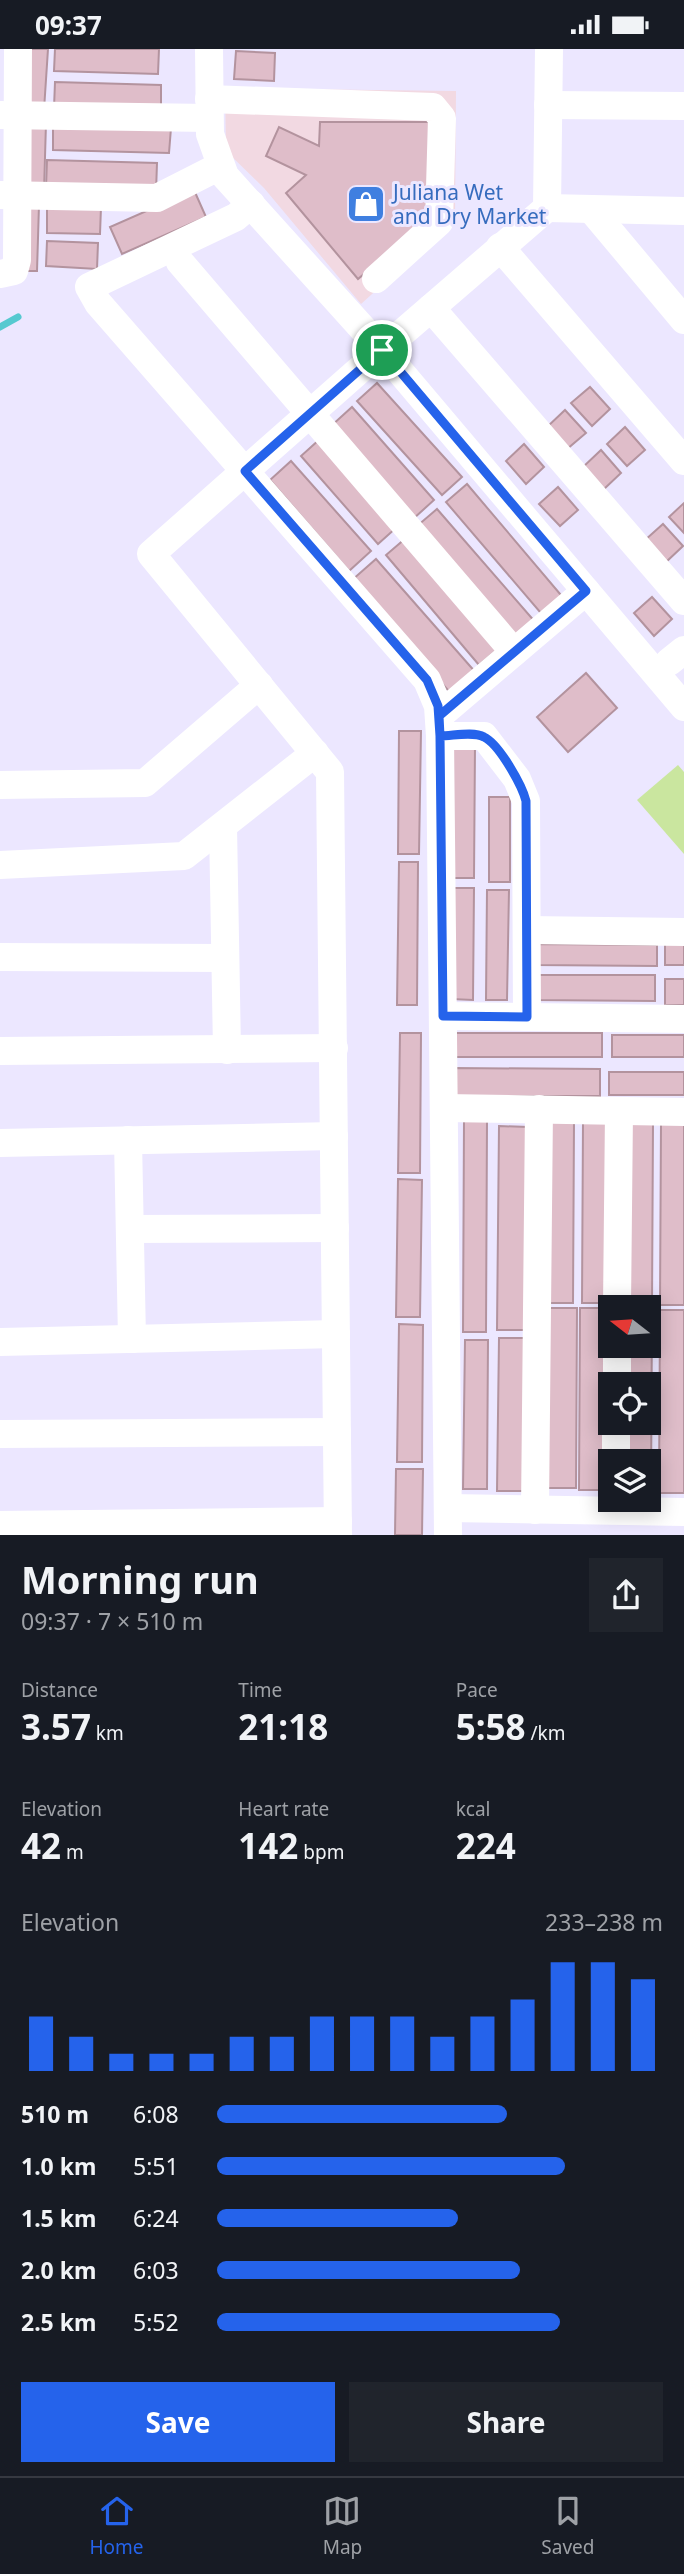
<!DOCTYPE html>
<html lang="en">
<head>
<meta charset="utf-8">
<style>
  :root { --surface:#171b24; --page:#20242c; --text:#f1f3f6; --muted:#9ea1a6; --line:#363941; --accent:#2563eb }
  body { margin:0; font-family:"Noto Sans",sans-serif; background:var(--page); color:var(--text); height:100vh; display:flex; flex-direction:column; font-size:26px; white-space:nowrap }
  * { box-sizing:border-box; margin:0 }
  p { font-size:23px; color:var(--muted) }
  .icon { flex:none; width:38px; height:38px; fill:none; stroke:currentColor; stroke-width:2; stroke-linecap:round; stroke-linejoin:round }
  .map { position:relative; height:1486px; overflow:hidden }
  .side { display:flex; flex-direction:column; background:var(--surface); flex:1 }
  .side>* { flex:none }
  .needle { width:46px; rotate:287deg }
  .fabs { position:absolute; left:598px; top:1246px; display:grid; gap:14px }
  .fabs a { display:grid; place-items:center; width:63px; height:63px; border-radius:0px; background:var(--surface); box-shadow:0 4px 18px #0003; font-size:35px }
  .pin { position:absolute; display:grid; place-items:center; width:60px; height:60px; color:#fff; margin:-30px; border:4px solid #fff; border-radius:50%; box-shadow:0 2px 7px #0007 }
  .round { display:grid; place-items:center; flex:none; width:74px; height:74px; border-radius:0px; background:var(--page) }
  .overview { display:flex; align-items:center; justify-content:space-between; height:119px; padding:0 21px }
  h1 { font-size:38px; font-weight:700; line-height:52px }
  .metrics { display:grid; grid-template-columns:repeat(3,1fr); gap:10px; height:119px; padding:7px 21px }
  .metrics div { display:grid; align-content:center }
  .metrics b { font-size:35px; font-weight:700 }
  .metrics small { font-size:19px; font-weight:400 }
  .metrics p { font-size:19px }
  .chart { height:196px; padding:14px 21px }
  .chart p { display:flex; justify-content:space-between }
  .chart svg { width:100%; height:126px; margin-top:7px; stroke:var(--accent); stroke-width:6 }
  .cta { display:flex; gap:14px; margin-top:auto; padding:14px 21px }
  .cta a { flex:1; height:80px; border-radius:0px; background:var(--accent); color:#fff; font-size:28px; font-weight:700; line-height:80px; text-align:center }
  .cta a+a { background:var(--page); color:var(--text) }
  ul { padding:0 21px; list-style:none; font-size:23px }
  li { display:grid; grid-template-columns:112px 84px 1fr; align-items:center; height:52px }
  li i { height:18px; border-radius:9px; background:var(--accent) }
  .status { display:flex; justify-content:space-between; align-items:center; height:49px; padding:0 35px; background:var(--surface); direction:ltr }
  .status svg { height:19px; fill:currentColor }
  .tab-bar { display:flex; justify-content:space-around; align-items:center; height:98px; border-top:2px solid var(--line); background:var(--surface); font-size:19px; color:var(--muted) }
  .tab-bar a { display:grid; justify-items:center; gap:4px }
  .tab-bar .active { color:var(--accent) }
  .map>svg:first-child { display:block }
  .commercial { fill:#f2d9e2 }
  .green { fill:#cae69f }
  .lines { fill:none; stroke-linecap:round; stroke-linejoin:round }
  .stream { stroke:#56c9d0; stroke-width:7 }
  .building { fill:#dfbdc9; stroke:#b3939e; stroke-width:2 }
  .minor { stroke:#fff; stroke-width:28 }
  .route-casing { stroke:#fff; stroke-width:14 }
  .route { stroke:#2563eb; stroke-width:9 }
  .labels { text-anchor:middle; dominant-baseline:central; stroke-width:6; stroke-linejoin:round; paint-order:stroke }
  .shop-label { font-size:21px; fill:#366cbe; stroke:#ece7ff; text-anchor:start }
</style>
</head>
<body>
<div class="status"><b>09:37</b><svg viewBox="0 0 49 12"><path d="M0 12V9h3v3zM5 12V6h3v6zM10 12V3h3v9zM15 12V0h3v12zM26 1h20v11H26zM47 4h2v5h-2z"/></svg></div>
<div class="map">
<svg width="684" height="1486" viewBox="0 0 684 1486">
  <rect width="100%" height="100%" fill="#ece7ff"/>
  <path class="commercial" d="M225,39L456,42L455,170L361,255L264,139L226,102Z"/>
  <path class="green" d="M678,716L684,723V805L637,751Z"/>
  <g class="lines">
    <path class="stream" d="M0,278L18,268"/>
  </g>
  <g class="building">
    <path d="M31,0H48L44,61L27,60Z"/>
    <path d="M55,0H159L158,25L54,22Z"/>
    <path d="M236,2L275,4L274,32L234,30Z"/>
    <path d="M55,33L161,36V63L54,59Z"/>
    <path d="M320,73H434L432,150L418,179L358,230L286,144L306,126L266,107L279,78L319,97Z"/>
    <path d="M29,74H46L44,142L27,141Z"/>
    <path d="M53,75L171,79L169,104L53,101Z"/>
    <path d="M47,111L157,114L156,143L46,139Z"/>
    <path d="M194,141L206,168L122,205L110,178Z"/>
    <path d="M26,156H39L37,222H24Z"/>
    <path d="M47,157L101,158L100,185L47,184Z"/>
    <path d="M47,192L98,194L97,220L46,217Z"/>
    <path d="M377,334L462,428L442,446L357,352Z"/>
    <path d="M590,338L610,360L592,377L571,354Z"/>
    <path d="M352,358L434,451L413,470L331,377Z"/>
    <path d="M565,361L586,384L567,400L547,378Z"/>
    <path d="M625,378L645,401L627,417L607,395Z"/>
    <path d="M320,390L397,478L378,495L301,407Z"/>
    <path d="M524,395L544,418L526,435L506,412Z"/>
    <path d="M601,401L621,424L603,441L583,418Z"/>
    <path d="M291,412L371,502L349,522L270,431Z"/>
    <path d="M467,435L566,552L546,570L446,453Z"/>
    <path d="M558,438L578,461L560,477L539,455Z"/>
    <path d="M684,454V484L669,468Z"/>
    <path d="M437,460L536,574L516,592L417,477Z"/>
    <path d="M663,475L683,497L665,514L645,491Z"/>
    <path d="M406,489L500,598L479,616L386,506Z"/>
    <path d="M376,510L477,625L453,647L352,531Z"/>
    <path d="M652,548L672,570L654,587L634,564Z"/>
    <path d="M586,624L617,659L568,703L537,668Z"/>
    <path d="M399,682H421L419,805H398Z"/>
    <path d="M450,696H475L474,829H450Z"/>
    <rect x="489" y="748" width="21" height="85"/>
    <path d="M399,813H418L417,956H397Z"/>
    <path d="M451,839H474L473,951L451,950Z"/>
    <path d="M487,841H509L507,951H486Z"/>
    <rect x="665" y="890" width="19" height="26"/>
    <path d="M535,895L657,896V917L535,916Z"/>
    <path d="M535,926H655V952L534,951Z"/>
    <rect x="665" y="930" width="19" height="26"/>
    <path d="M400,984H421L420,1124H398Z"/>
    <rect x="451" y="984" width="151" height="24"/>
    <rect x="612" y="986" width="72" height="22"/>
    <path d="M453,1019L600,1020V1047H452Z"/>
    <rect x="609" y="1023" width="75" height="23"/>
    <path d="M464,1072H487L486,1283H463Z"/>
    <path d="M574,1072L573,1254H545L547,1073Z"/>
    <path d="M583,1072H610L609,1254H582Z"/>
    <path d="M625,1074H653L652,1256H624Z"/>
    <path d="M661,1074H684V1256H660Z"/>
    <path d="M499,1077L528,1078L527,1281H497Z"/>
    <path d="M398,1130L422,1131L420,1268H396Z"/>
    <path d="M544,1259H577L576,1439H543Z"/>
    <path d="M580,1259H606L605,1441H579Z"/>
    <path d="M660,1261H684V1444H659Z"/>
    <path d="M649,1262H652L651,1445L649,1412H622V1374H649V1335H622V1297H649Z"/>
    <path d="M399,1275L423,1276L422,1413H397Z"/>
    <path d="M499,1289H526L525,1442H497Z"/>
    <path d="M465,1291H488L487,1440H463Z"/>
    <path d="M396,1420H423L422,1486H395Z"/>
  </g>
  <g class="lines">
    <g class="minor">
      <path d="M209,0L210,85L225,127L382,301L684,658"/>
      <path d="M209,50L433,58L442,69L439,173L376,230"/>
      <path d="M548,56L684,57"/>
      <path d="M0,66L209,69"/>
      <path d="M0,146L157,149L220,117"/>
      <path d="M251,155L236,168L89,238L98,254L427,631L438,657L440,687L448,1486"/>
      <path d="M547,159L684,162"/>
      <path d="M591,160L684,271"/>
      <path d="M500,198L684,412"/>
      <path d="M180,213L514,603"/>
      <path d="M0,225L14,222L17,211L18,0"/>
      <path d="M431,259L684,552"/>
      <path d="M395,290L547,159L549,0"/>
      <path d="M669,613L684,601"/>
      <path d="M439,667L586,542"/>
      <path d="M440,687H484L517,730L526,752L527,968"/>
      <path d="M0,736L145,734L259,636"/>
      <path d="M223,777L227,1001"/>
      <path d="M0,816L184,807L315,704"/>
      <path d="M527,881L684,883"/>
      <path d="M0,908L225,909"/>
      <path d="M443,967L684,970"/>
      <path d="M0,1002L334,999"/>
      <path d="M444,1059L684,1063"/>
      <path d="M128,1091L132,1290"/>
      <path d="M0,1094L334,1087"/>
      <path d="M130,1180L335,1179"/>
      <path d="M617,1258L619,1062"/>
      <path d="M0,1293L336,1285"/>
      <path d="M617,1335V1297"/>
      <path d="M0,1385L337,1383"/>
      <path d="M616,1412V1374"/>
      <path d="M448,1459L684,1463"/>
      <path d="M535,1461L539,1060"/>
      <path d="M0,1476L338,1472"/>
      <path d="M338,1486L330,723L151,505L382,301"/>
    </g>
  </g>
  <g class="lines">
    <defs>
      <path id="route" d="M382,301L245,422L427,631L438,657L440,687L443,967L527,968L526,752C522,736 499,695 484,688C473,682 453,687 440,687L439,667L586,542L382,301"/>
    </defs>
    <use href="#route" class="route-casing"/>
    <use href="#route" class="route"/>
  </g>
  <defs>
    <symbol id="shop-square" viewBox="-11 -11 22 22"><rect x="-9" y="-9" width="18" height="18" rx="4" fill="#3f7fe0" stroke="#ece7ff"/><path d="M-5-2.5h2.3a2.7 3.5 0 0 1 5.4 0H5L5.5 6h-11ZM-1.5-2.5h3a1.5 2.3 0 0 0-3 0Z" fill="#fff"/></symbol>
  </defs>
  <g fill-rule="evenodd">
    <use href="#shop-square" x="344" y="133" width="44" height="44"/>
  </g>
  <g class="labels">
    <g class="shop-label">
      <text x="393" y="143">Juliana Wet<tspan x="393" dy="24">and Dry Market</tspan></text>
    </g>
  </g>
</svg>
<div class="fabs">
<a><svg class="needle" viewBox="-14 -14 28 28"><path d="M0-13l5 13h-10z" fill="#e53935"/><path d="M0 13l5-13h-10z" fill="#9ea1a6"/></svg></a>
<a><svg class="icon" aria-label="locate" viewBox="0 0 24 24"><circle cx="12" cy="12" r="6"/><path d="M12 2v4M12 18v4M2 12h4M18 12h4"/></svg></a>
<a><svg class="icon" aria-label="layers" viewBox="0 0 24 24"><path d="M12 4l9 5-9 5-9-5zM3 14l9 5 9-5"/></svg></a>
</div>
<div class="pin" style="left:382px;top:301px;background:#1e9e55"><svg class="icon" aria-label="arrive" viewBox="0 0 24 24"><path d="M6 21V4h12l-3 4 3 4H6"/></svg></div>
</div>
<section class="side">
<div class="overview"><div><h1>Morning run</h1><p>09:37 · 7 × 510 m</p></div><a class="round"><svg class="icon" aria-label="share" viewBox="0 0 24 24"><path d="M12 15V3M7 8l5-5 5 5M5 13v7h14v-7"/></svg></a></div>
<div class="metrics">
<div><p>Distance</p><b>3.57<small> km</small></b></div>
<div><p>Time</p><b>21:18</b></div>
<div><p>Pace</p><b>5:58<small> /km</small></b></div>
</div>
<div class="metrics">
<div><p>Elevation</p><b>42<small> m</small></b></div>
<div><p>Heart rate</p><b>142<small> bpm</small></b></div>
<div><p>kcal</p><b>224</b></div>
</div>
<div class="chart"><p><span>Elevation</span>233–238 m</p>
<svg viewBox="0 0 160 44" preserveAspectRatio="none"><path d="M5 44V25M15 44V32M25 44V38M35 44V38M45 44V38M55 44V32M65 44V32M75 44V25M85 44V25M95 44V25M105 44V32M115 44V25M125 44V19M135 44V6M145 44V6M155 44V12"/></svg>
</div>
<ul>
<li><b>510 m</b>6:08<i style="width:65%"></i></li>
<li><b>1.0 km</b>5:51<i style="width:78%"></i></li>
<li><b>1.5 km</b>6:24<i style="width:54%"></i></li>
<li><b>2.0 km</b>6:03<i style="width:68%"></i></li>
<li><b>2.5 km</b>5:52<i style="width:77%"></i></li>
</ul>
<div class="cta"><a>Save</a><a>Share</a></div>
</section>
<nav class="tab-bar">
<a class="active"><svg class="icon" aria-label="home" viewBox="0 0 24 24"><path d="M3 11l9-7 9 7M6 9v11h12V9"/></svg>Home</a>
<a><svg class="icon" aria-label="map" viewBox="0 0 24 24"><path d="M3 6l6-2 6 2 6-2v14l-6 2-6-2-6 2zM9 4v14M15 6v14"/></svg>Map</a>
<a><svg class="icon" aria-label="saved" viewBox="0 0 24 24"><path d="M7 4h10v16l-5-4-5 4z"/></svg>Saved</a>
</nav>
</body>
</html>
